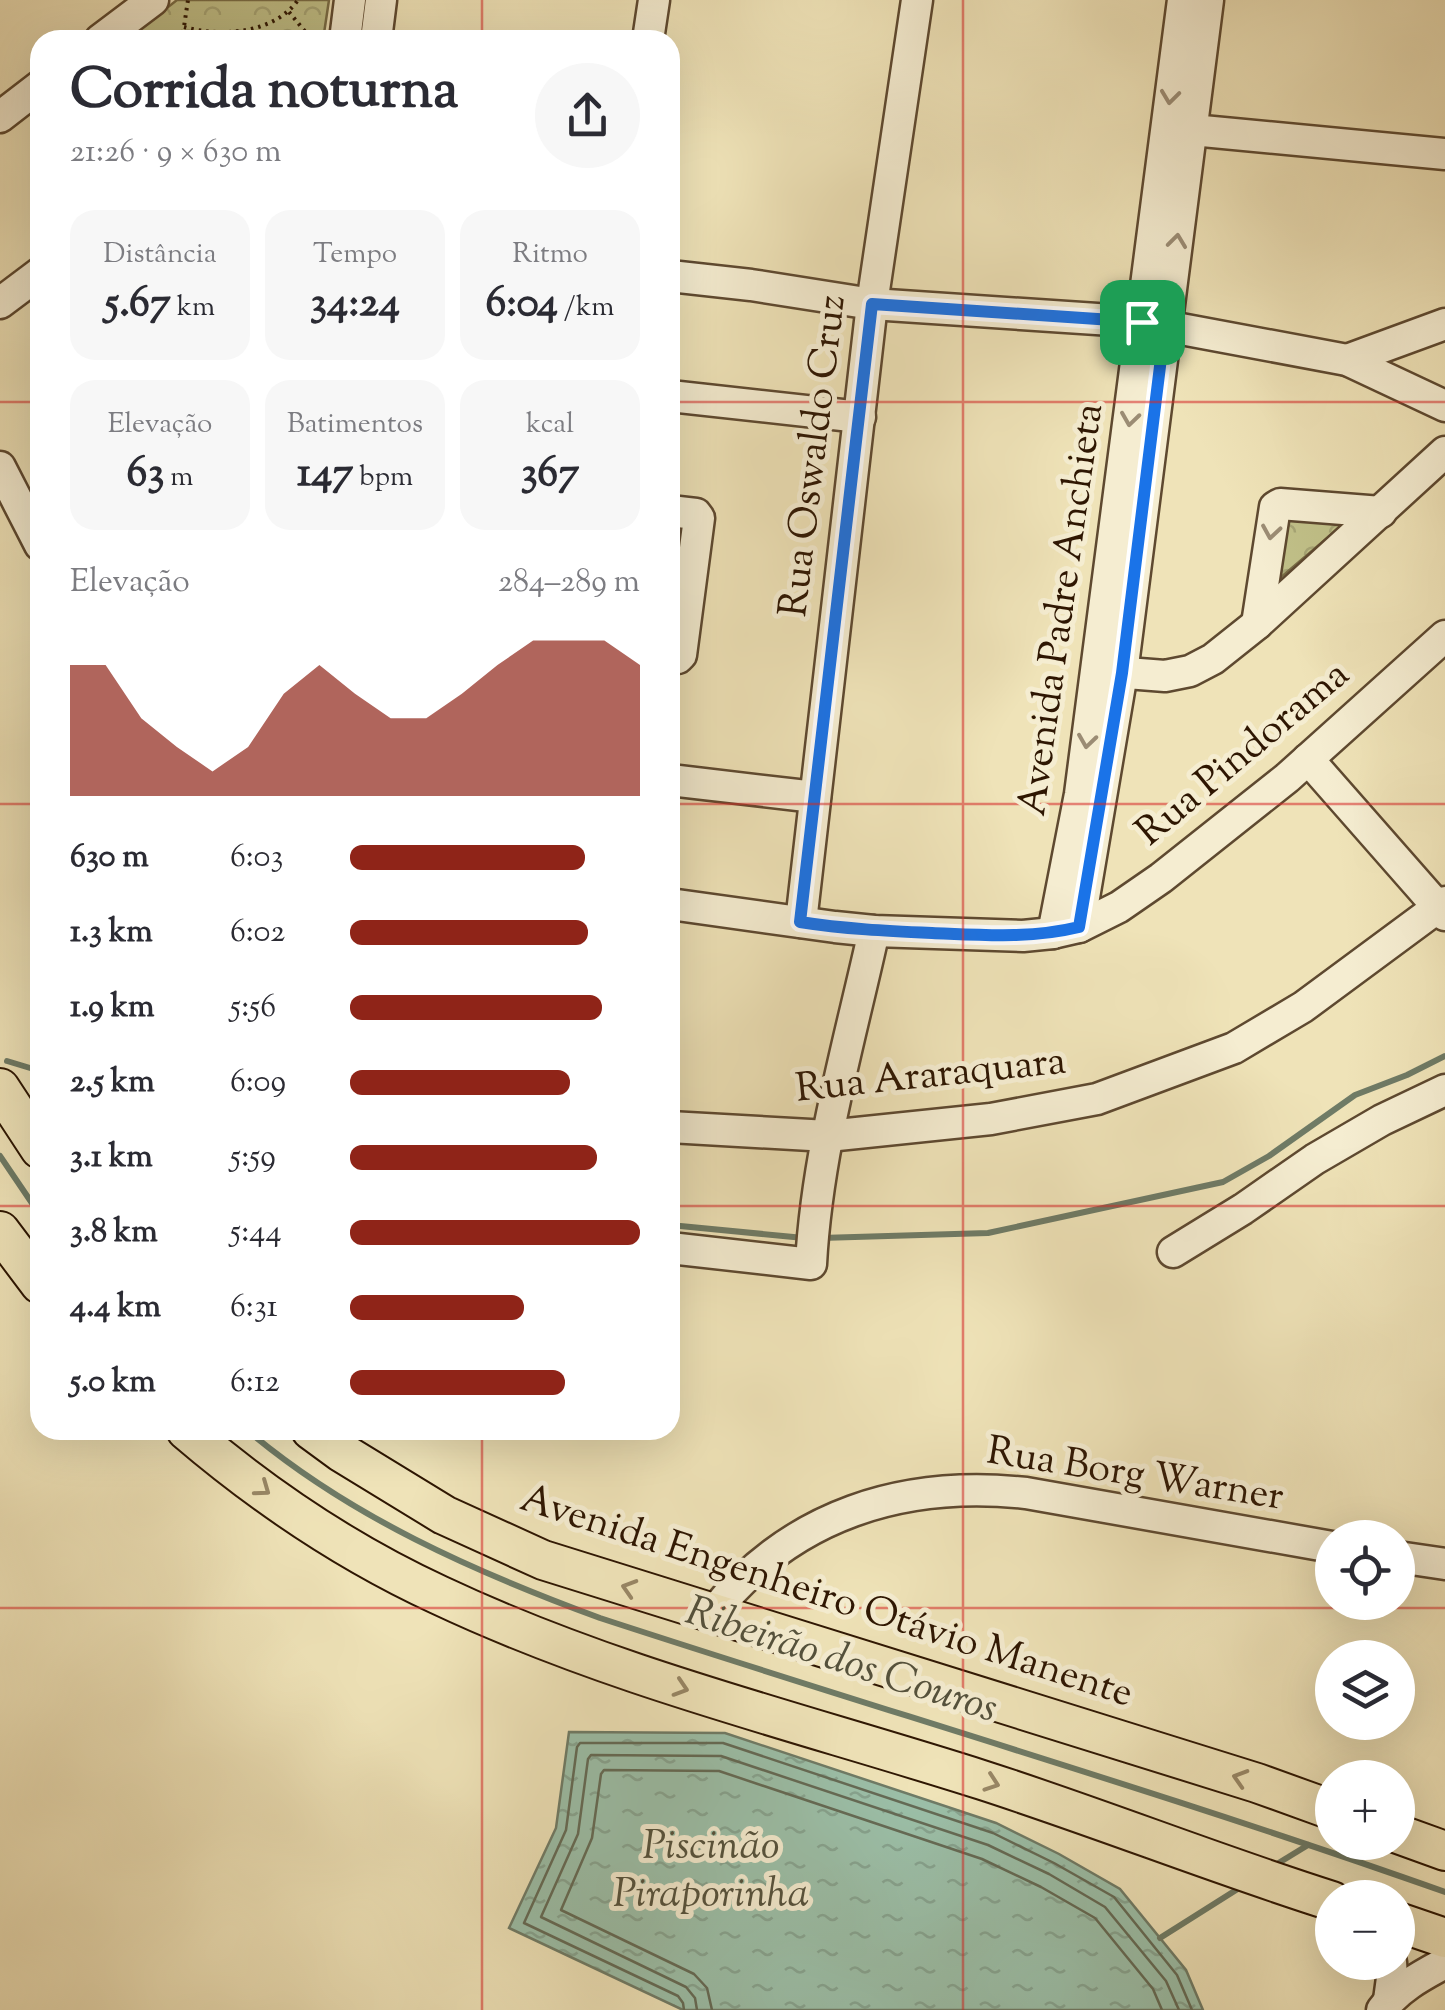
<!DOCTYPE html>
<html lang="pt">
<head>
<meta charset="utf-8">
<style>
  :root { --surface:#fff; --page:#f7f7f7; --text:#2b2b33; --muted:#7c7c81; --accent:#8f2418 }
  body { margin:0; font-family:"Sorts Mill Goudy",serif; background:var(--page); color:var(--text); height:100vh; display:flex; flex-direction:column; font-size:38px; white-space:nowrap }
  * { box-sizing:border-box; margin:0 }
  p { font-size:32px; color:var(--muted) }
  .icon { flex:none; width:55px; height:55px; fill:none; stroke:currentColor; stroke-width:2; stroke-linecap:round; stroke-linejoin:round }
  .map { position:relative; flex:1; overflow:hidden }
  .sheet { position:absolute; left:30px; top:30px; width:650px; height:1410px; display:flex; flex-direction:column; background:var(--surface); border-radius:30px; box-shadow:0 10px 40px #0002 }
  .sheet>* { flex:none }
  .tools { position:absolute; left:1315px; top:1520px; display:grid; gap:20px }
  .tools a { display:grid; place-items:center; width:100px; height:100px; border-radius:50%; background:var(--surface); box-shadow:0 10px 40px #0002; font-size:50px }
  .pin { position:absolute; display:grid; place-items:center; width:85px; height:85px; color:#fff; margin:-42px; border-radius:20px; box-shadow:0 5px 15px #0006 }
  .round { display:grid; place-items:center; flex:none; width:105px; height:105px; border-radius:52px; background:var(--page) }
  .overview { display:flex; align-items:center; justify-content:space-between; height:170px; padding:0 40px }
  h1 { font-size:55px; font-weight:800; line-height:75px }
  .stats { display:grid; grid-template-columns:repeat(3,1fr); gap:15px; height:170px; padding:10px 40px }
  .stats div { display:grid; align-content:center; border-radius:25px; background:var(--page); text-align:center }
  .stats b { font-size:42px; font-weight:800 }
  .stats small { font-size:28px; font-weight:400 }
  .stats p { font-size:28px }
  .chart { height:280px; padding:20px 40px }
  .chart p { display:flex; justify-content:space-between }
  .chart svg { width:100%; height:180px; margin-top:10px; fill:var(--accent); opacity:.7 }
  ul { padding:0 40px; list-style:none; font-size:32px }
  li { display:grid; grid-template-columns:160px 120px 1fr; align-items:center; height:75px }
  li i { height:25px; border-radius:12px; background:var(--accent) }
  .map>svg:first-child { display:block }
  .forest { fill:url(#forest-crowns); stroke:#786c46; stroke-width:2.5 }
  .water { fill:url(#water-ripples); stroke:#6f7b66; stroke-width:2.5 }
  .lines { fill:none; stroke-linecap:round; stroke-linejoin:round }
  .shore { stroke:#646a55; stroke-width:2.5 }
  .stream { stroke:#6f7b66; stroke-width:6 }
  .minor-casing { stroke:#5e4930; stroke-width:35 }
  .major-casing { stroke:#2e1602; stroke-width:42 }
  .path { stroke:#2e1602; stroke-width:4; stroke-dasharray:2.5 5; stroke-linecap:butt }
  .minor { stroke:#f5edd1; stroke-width:30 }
  .major { stroke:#efe3b8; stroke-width:38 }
  .oneway { stroke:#9b8c74 }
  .oneway2 { stroke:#988766 }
  .route-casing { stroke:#fff; stroke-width:20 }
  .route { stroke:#1a73e8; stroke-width:12 }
  .grid { fill:none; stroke:#d62828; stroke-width:2.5; stroke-opacity:0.55 }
  .labels { text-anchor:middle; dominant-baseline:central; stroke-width:10; stroke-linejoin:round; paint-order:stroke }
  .street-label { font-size:40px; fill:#2e1602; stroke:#f5edd1 }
  .water-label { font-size:42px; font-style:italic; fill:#54513c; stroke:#f5edd1 }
</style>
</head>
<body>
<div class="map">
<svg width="1445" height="2010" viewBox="0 0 1445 2010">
  <defs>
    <pattern id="forest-crowns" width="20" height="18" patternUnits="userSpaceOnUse" patternTransform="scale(2.5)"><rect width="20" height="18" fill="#c1c189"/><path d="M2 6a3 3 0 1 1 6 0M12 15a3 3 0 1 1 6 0" fill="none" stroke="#a6a575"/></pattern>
    <pattern id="water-ripples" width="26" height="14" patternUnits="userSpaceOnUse" patternTransform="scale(2.5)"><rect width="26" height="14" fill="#9bbfa8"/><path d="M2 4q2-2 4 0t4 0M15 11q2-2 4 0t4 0" fill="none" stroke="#86a38f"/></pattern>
  </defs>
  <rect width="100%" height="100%" fill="#efe3b8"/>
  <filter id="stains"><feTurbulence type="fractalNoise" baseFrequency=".002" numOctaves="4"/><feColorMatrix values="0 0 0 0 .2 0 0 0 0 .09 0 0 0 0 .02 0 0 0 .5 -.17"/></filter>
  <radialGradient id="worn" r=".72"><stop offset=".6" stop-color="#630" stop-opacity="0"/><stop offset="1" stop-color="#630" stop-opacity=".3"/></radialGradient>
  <g class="forest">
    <path d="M177,0H329L323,40H126Z"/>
    <path d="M1283,513L1346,522L1273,584Z"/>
  </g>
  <path class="water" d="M569,1732L725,1733L996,1823L1059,1854L1120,1889L1186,1970L1203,2010H683L509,1928L556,1828Z"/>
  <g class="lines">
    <g class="shore">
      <path d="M684,2010L683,2003L678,1996L524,1923L566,1830L577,1747L580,1743H723L993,1833L1054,1863L1114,1897L1177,1975L1192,2010"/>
      <path d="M697,2010L695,1998L686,1987L541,1917L578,1834L588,1759L591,1755L721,1756L988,1845L1049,1874L1105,1907L1166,1981L1179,2010"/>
      <path d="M712,2010L707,1988L694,1974L561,1910L592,1838L601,1774L604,1770L719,1771L982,1859L1041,1887L1095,1918L1153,1989L1162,2010"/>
    </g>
    <g class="stream">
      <path d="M7,1061L40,1071"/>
      <path d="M0,1156L40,1215"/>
      <path d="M670,1225L804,1238"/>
      <path d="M821,1238L988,1233L1223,1182L1269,1156L1355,1095L1407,1075L1445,1056"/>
      <path d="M247,1430C350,1517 475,1572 600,1618C881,1710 1166,1793 1445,1892"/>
      <path d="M1272,1867L1308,1845"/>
      <path d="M1160,1938L1244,1885"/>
    </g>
    <defs>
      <g id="minor">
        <path d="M100,40L153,0"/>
        <path d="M345,40L350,0"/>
        <path d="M376,40L381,0"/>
        <path d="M648,40L654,0"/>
        <path d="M0,117L40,86"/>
        <path d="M1192,130L1445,154"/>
        <path d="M670,276L751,285L872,304L1142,322L1165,326L1347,360L1445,406"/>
        <path d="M0,303L40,273"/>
        <path d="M1347,360L1445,324"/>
        <path d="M670,396L860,417"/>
        <path d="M0,467L40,545"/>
        <path d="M670,511L696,514L699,518L681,655L678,658L670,657"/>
        <path d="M1257,624L1275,507L1280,504L1381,512"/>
        <path d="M1101,671L1165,676L1190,671L1213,659L1257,624L1445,452"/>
        <path d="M1308,759L1445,915"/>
        <path d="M670,780L815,797"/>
        <path d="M670,904L835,927L874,931L1023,936L1053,933L1079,927L1119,907L1161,878L1287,778L1445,636"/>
        <path d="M801,922L872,304L917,0"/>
        <path d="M1079,927L1122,673L1208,0"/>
        <path d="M1053,933L1080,794L1183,0"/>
        <path d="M670,1127L828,1136L991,1119L1097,1099L1234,1048L1303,1007L1445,902"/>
        <path d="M670,1248L811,1264C817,1151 850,1040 874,931"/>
        <path d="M1173,1252L1243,1209L1315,1159L1382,1120L1445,1090"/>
        <path d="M1398,1557L1445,1564"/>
        <path d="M713,1613C792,1514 903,1480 1026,1493L1332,1547"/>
        <path d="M1389,2000L1392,1978L1391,1962"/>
        <path d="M1382,2010C1398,1988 1421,1976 1445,1963"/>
      </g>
      <g id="major">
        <path d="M0,1088L40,1149"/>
        <path d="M0,1231L40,1284"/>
        <path d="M186,1430C262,1495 348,1553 439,1595C613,1677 800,1722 982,1780C1100,1818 1215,1864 1332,1901"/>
        <path d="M311,1430L341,1452L444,1515L543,1560L1257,1783L1332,1810"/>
        <path d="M1398,1834L1445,1851"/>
        <path d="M1398,1922L1445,1938"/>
      </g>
    </defs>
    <use href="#minor" class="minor-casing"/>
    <use href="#major" class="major-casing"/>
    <g class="path">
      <path d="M289,12L312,40"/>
      <path d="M184,27C221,37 274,34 298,0"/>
      <path d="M182,40L188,0"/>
    </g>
    <use href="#minor" class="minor"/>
    <use href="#major" class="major"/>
  </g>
  <defs><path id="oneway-chevron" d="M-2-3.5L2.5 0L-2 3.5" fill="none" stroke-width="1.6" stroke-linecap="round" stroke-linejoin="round" transform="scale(2.5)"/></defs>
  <g class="oneway">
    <use href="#oneway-chevron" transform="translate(1170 97) rotate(97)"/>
    <use href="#oneway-chevron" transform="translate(1177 241) rotate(-83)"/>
    <use href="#oneway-chevron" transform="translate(1130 419) rotate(98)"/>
    <use href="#oneway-chevron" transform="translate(1271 532) rotate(99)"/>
    <use href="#oneway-chevron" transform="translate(1087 741) rotate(98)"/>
  </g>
  <g class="oneway2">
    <use href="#oneway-chevron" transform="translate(263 1489) rotate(36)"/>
    <use href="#oneway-chevron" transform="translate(629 1588) rotate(-163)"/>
    <use href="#oneway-chevron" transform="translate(681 1688) rotate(18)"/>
    <use href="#oneway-chevron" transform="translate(1240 1778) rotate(-163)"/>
    <use href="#oneway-chevron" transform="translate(992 1783) rotate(19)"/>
  </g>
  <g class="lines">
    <defs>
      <path id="route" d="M872,304L1142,322L1165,326L1122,673L1079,927C1030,939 982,935 932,933C888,931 844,929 800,922Z"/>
    </defs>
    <use href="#route" class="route-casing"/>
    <use href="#route" class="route"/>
  </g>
  <path class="grid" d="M482,0V40M963,0V2010M0,402H40M670,402H1445M0,804H40M670,804H1445M0,1206H40M670,1206H1445M482,1430V2010M0,1608H1445"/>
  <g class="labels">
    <g class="street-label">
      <text transform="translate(815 456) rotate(-83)">Rua Oswaldo Cruz</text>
      <text transform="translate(1063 610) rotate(-82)">Avenida Padre Anchieta</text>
      <text transform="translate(1244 755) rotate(-40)">Rua Pindorama</text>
      <text transform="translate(931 1077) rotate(-6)">Rua Araraquara</text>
      <text transform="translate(1135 1476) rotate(9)">Rua Borg Warner</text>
      <text transform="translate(826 1598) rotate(18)">Avenida Engenheiro Otávio Manente</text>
    </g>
    <g class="water-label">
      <text transform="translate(841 1662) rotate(18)">Ribeirão dos Couros</text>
      <text x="711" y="1848">Piscinão<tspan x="711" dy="48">Piraporinha</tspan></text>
    </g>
  </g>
  <rect width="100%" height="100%" filter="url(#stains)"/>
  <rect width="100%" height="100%" fill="url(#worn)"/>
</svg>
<div class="tools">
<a><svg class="icon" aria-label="locate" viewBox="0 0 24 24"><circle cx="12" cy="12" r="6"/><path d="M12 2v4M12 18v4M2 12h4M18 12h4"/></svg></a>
<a><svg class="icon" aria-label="layers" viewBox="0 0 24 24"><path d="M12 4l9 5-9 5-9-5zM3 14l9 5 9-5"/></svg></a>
<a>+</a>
<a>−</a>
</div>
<div class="pin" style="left:1142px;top:322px;background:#1e9e55"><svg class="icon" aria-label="arrive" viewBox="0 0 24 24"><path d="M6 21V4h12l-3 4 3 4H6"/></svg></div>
<section class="sheet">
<div class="overview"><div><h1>Corrida noturna</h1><p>21:26 · 9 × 630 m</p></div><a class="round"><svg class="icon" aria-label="share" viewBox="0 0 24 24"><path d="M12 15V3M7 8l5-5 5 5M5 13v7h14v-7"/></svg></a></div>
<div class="stats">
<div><p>Distância</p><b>5.67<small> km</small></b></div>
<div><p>Tempo</p><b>34:24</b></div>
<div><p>Ritmo</p><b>6:04<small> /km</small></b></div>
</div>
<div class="stats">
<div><p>Elevação</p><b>63<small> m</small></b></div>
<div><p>Batimentos</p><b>147<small> bpm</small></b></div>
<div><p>kcal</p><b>367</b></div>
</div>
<div class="chart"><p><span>Elevação</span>284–289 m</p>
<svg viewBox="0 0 160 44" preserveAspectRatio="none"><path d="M0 44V12L10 12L20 25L30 32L40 38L50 32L60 19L70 12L80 19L90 25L100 25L110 19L120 12L130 6L140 6L150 6L160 12V44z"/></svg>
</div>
<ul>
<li><b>630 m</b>6:03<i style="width:81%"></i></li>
<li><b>1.3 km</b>6:02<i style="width:82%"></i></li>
<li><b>1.9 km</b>5:56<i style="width:87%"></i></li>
<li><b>2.5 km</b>6:09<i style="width:76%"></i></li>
<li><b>3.1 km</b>5:59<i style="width:85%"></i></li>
<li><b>3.8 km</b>5:44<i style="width:100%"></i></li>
<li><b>4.4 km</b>6:31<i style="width:60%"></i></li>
<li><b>5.0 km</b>6:12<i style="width:74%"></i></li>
</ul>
</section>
</div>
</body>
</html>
